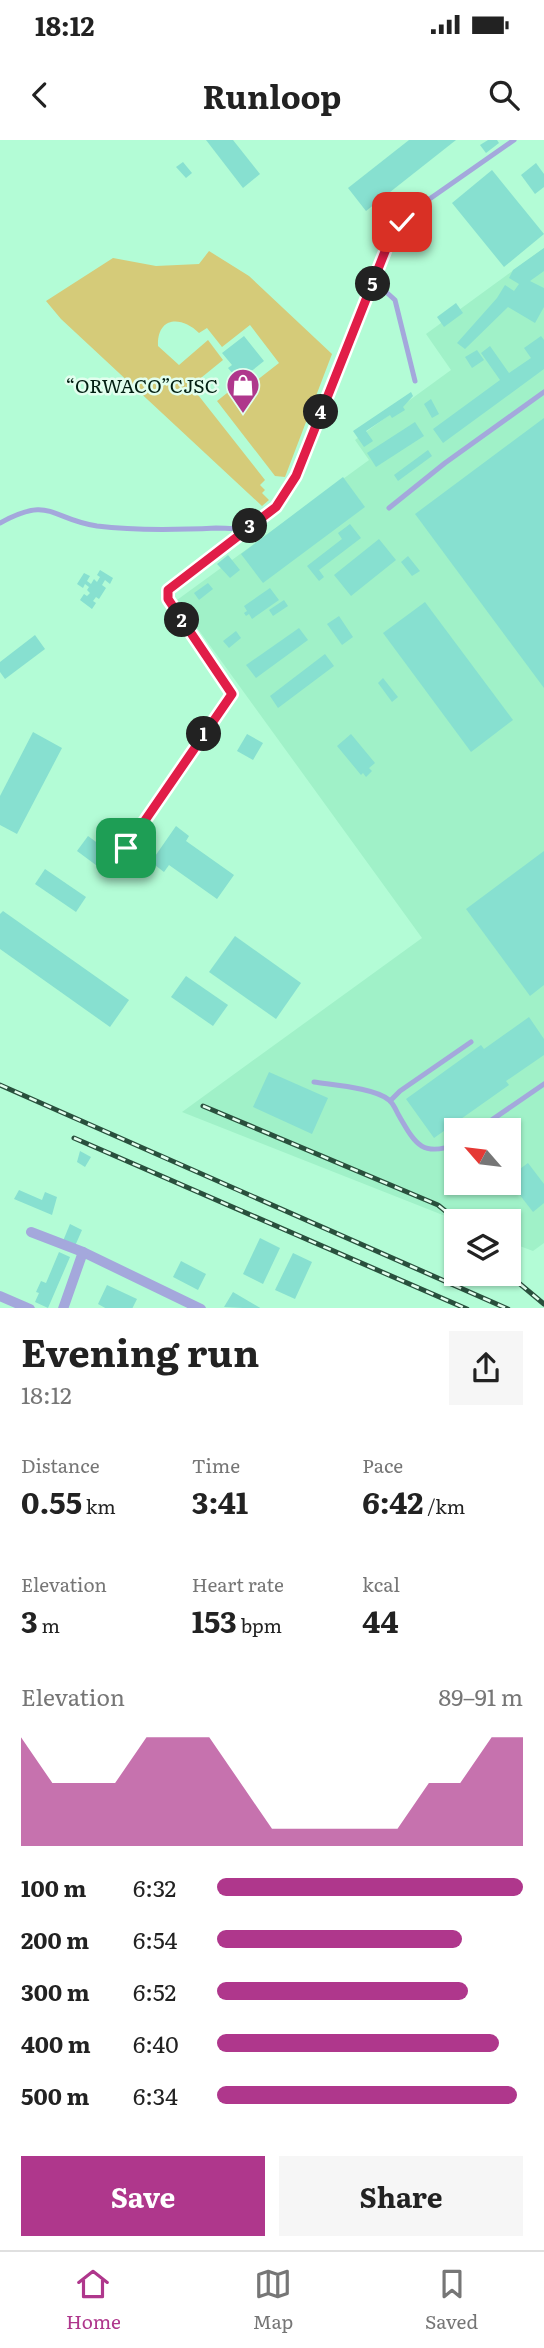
<!DOCTYPE html>
<html lang="en">
<head>
<meta charset="utf-8">
<style>
  :root { --surface:#fff; --page:#f6f6f6; --text:#222; --muted:#767676; --line:#e0e0e0; --accent:#af378c }
  body { margin:0; font-family:Literata,serif; background:var(--page); color:var(--text); height:100vh; display:flex; flex-direction:column; font-size:26px; white-space:nowrap }
  * { box-sizing:border-box; margin:0 }
  p { font-size:23px; color:var(--muted) }
  .icon { flex:none; width:38px; height:38px; fill:none; stroke:currentColor; stroke-width:2; stroke-linecap:round; stroke-linejoin:round }
  .map { position:relative; height:1168px; overflow:hidden }
  .sheet { display:flex; flex-direction:column; background:var(--surface); flex:1 }
  .sheet>* { flex:none }
  .needle { width:46px; rotate:298deg }
  .fabs { position:absolute; left:444px; top:978px; display:grid; gap:14px }
  .fabs a { display:grid; place-items:center; width:77px; height:77px; border-radius:0px; background:var(--surface); box-shadow:0 2px 5px #0004; font-size:35px }
  .pin { position:absolute; display:grid; place-items:center; width:60px; height:60px; color:#fff; margin:-30px; border-radius:14px; box-shadow:0 4px 10px #0006 }
  .km { position:absolute; width:35px; height:35px; margin:-18px; border-radius:50%; background:#222; color:#fff; font-size:19px; line-height:35px; text-align:center }
  .round { display:grid; place-items:center; flex:none; width:74px; height:74px; border-radius:0px; background:var(--page) }
  .head { display:flex; align-items:center; justify-content:space-between; height:119px; padding:0 21px }
  h1 { font-size:38px; font-weight:700; line-height:52px }
  .stats { display:grid; grid-template-columns:repeat(3,1fr); gap:10px; height:119px; padding:7px 21px }
  .stats div { display:grid; align-content:center }
  .stats b { font-size:30px; font-weight:700 }
  .stats small { font-size:19px; font-weight:400 }
  .stats p { font-size:19px }
  .chart { height:196px; padding:14px 21px }
  .chart p { display:flex; justify-content:space-between }
  .chart svg { width:100%; height:126px; margin-top:7px; fill:var(--accent); opacity:.7 }
  .action { display:flex; gap:14px; margin-top:auto; padding:14px 21px }
  .action a { flex:1; height:80px; border-radius:0px; background:var(--accent); color:#fff; font-size:28px; font-weight:700; line-height:80px; text-align:center }
  .action a+a { background:var(--page); color:var(--text) }
  ul { padding:0 21px; list-style:none; font-size:23px }
  li { display:grid; grid-template-columns:112px 84px 1fr; align-items:center; height:52px }
  li i { height:18px; border-radius:9px; background:var(--accent) }
  .status { display:flex; justify-content:space-between; align-items:center; height:49px; padding:0 35px; background:var(--surface); direction:ltr }
  .status svg { height:19px; fill:currentColor }
  header { display:flex; justify-content:space-between; align-items:center; height:91px; padding:0 21px; background:var(--surface); font-size:32px; font-weight:700 }
  .dock { display:flex; justify-content:space-around; align-items:center; height:98px; border-top:2px solid var(--line); background:var(--surface); font-size:19px; color:var(--muted) }
  .dock a { display:grid; justify-items:center; gap:4px }
  .dock .active { color:var(--accent) }
  .map>svg:first-child { display:block }
  .built { fill:#a0f1c8; fill-rule:evenodd }
  .green { fill:#d5cb79 }
  .building { fill:#87e0d0 }
  .lines { fill:none; stroke-linecap:round; stroke-linejoin:round }
  .lane { stroke:#a4a8dc; stroke-width:5 }
  .street { stroke:#a4a8dc; stroke-width:10 }
  .rail-casing { stroke:#29503d; stroke-width:5 }
  .rail { stroke:#e2feee; stroke-width:2.5; stroke-dasharray:8; stroke-linecap:butt }
  .route-casing { stroke:#fff; stroke-width:14 }
  .route { stroke:#e11d48; stroke-width:9 }
  .labels { text-anchor:middle; dominant-baseline:central; stroke-width:5; stroke-linejoin:round; paint-order:stroke }
  .poi-label { font-size:19px; fill:#021f12; stroke:#e2feee; text-anchor:end }
</style>
</head>
<body>
<div class="status"><b>18:12</b><svg viewBox="0 0 49 12"><path d="M0 12V9h3v3zM5 12V6h3v6zM10 12V3h3v9zM15 12V0h3v12zM26 1h20v11H26zM47 4h2v5h-2z"/></svg></div>
<header><svg class="icon" aria-label="back" viewBox="0 0 24 24"><path d="M15 5l-7 7 7 7"/></svg>Runloop<svg class="icon" aria-label="search" viewBox="0 0 24 24"><circle cx="10" cy="10" r="6"/><path d="M15 15l6 6"/></svg></header>
<div class="map">
<svg width="544" height="1169" viewBox="0 0 544 1169">
  <rect width="100%" height="100%" fill="#b3fcd6"/>
  <path class="built" d="M544,108V1103L533,1111L509,1102V1082L458,1081L182,972L422,798L177,460L369,320L355,300L451,230L426,194ZM457,990H509V1043H457Z"/>
  <path class="green" d="M209,111L249,136L332,214L285,337L275,336L217,261L241,242L247,248L279,223L250,185L222,207L207,188L199,193C182,176 157,176 158,206L179,225L208,200L223,220L191,246L265,340L260,345L265,350L262,353L269,360L262,366L61,179L46,161L113,118L156,126L199,124Z"/>
  <g class="building">
    <path d="M206,0H233L260,34L243,48Z"/>
    <path d="M409,0H456L366,71L348,48Z"/>
    <path d="M488,0H497L499,3L486,13L480,5Z"/>
    <path d="M183,22L192,33L186,38L176,27Z"/>
    <path d="M536,23L544,34V47L535,54L521,35Z"/>
    <path d="M492,30L544,94L504,127L452,63Z"/>
    <path d="M544,108V131L530,141L544,148V167L535,183L508,167L465,209L457,203L497,158L505,145L514,151L519,144L509,138L513,130Z"/>
    <path d="M456,163L463,173L444,187L437,177Z"/>
    <path d="M244,196L264,221L243,238L238,232L234,235L228,228L232,225L222,213Z"/>
    <path d="M541,196L544,200V229L443,303L433,289L500,240L481,213L490,206L509,233L531,218L524,208Z"/>
    <path d="M477,210L484,220L472,228L465,217Z"/>
    <path d="M411,252L413,256L403,267L405,270L392,278L390,275L366,291L373,301L364,307L353,291Z"/>
    <path d="M431,259L439,274L432,278L424,264Z"/>
    <path d="M544,278V548L415,374Z"/>
    <path d="M415,282L424,296L376,327L367,313Z"/>
    <path d="M428,310L432,316L398,341L394,335Z"/>
    <path d="M343,337L365,367L263,443L241,414Z"/>
    <path d="M350,384L361,398L319,430L324,437L319,441L307,426L342,399L338,393Z"/>
    <path d="M379,399L396,420L351,456L334,435Z"/>
    <path d="M228,415L240,430L230,438L217,424Z"/>
    <path d="M408,416L420,431L412,436L401,422Z"/>
    <path d="M100,430L113,438L110,444L105,440L102,445L106,448L99,459L96,457L93,461L96,463L92,469L80,460L84,454L87,456L90,453L87,450L89,447L85,444L83,448L77,444L84,433L90,436L87,441L91,444L94,439L97,442L100,437L97,435Z"/>
    <path d="M208,443L213,449L199,460L194,453Z"/>
    <path d="M270,448L279,460L252,479L249,474L246,476L244,473L247,471L244,466Z"/>
    <path d="M284,460L288,466L273,476L269,470Z"/>
    <path d="M425,462L513,580L471,612L383,493Z"/>
    <path d="M339,476L353,497L342,505L327,484Z"/>
    <path d="M299,488L308,500L256,538L246,525Z"/>
    <path d="M236,491L241,498L229,508L223,501Z"/>
    <path d="M35,495L45,509L5,539L0,532V522Z"/>
    <path d="M325,514L334,526L278,568L270,556Z"/>
    <path d="M383,538L398,557L392,562L378,543Z"/>
    <path d="M33,592L62,608L17,694L0,685V656Z"/>
    <path d="M247,594L263,603L253,620L237,611Z"/>
    <path d="M351,594L375,623L369,628L372,631L366,637L363,633L361,635L337,606Z"/>
    <path d="M176,686L189,696L186,701L234,735L217,759L169,725L164,732L151,722Z"/>
    <path d="M88,696L119,719L108,734L77,711Z"/>
    <path d="M544,711V845L530,856L466,769Z"/>
    <path d="M45,729L86,757L76,772L35,744Z"/>
    <path d="M3,771L129,860L110,887L0,809V774Z"/>
    <path d="M235,796L301,843L276,879L209,832Z"/>
    <path d="M186,836L228,865L213,886L171,857Z"/>
    <path d="M529,877L544,899V915L506,941L509,945L434,998L406,959L481,905L484,909Z"/>
    <path d="M269,932L328,958L312,994L253,967Z"/>
    <path d="M80,1011L91,1017L85,1027L77,1022Z"/>
    <path d="M528,1023L544,1044V1063L533,1072L509,1041V1037Z"/>
    <path d="M19,1050L42,1060L45,1052L57,1057L52,1075L14,1059Z"/>
    <path d="M70,1084L82,1090L75,1106L63,1101Z"/>
    <path d="M260,1098L280,1108L263,1144L243,1134Z"/>
    <path d="M59,1112L70,1117L48,1168L35,1162L39,1153L36,1152L41,1141L46,1143Z"/>
    <path d="M293,1113L312,1122L295,1159L275,1150Z"/>
    <path d="M181,1121L206,1134L198,1150L173,1137Z"/>
    <path d="M107,1145L137,1159L132,1169H107L98,1164Z"/>
    <path d="M233,1152L262,1169L224,1167Z"/>
  </g>
  <g class="lines">
    <g class="lane">
      <path d="M374,141L395,160L415,241"/>
      <path d="M389,368L445,323L544,252"/>
      <path d="M0,383C51,355 50,379 97,386C137,391 176,390 216,388C226,388 240,390 249,387C270,378 285,355 296,336L386,109L408,74L514,0"/>
      <path d="M126,708L232,554L168,459V450L248,387"/>
      <path d="M314,942C333,945 375,948 389,960C393,963 396,970 398,974C415,1003 421,1018 457,1004"/>
      <path d="M390,961L400,951L471,902"/>
      <path d="M477,990L544,944"/>
    </g>
    <g class="street">
      <path d="M31,1092L83,1112L201,1169"/>
      <path d="M0,1156L30,1169"/>
      <path d="M63,1169L83,1112"/>
    </g>
    <defs>
      <g id="rail">
        <path d="M0,945L508,1169"/>
        <path d="M203,966L438,1065L459,1082"/>
        <path d="M74,998L467,1169"/>
        <path d="M508,1134L544,1164"/>
      </g>
    </defs>
    <use href="#rail" class="rail-casing"/>
    <use href="#rail" class="rail"/>
  </g>
  <g class="lines">
    <defs>
      <path id="route" d="M126,708L232,554L168,459V450L276,367L296,336L386,109L402,82"/>
    </defs>
    <use href="#route" class="route-casing"/>
    <use href="#route" class="route"/>
  </g>
  <defs>
    <symbol id="shop-pin" viewBox="-11 -11 22 30"><path d="M0 17L-7.5 6A9.5 9.5 0 1 1 7.5 6Z" fill="#af378c" stroke="#e2feee"/><path d="M-5-2.5h2.3a2.7 3.5 0 0 1 5.4 0H5L5.5 6h-11ZM-1.5-2.5h3a1.5 2.3 0 0 0-3 0Z" fill="#fff"/></symbol>
  </defs>
  <g fill-rule="evenodd">
    <use href="#shop-pin" x="224" y="226" width="38" height="52"/>
  </g>
  <g class="labels">
    <g class="poi-label">
      <text x="218" y="245">“ORWACO”CJSC</text>
    </g>
  </g>
</svg>
<div class="fabs">
<a><svg class="needle" viewBox="-14 -14 28 28"><path d="M0-13l5 13h-10z" fill="#e53935"/><path d="M0 13l5-13h-10z" fill="#767676"/></svg></a>
<a><svg class="icon" aria-label="layers" viewBox="0 0 24 24"><path d="M12 4l9 5-9 5-9-5zM3 14l9 5 9-5"/></svg></a>
</div>
<div class="pin" style="left:126px;top:708px;background:#1e9e55"><svg class="icon" aria-label="arrive" viewBox="0 0 24 24"><path d="M6 21V4h12l-3 4 3 4H6"/></svg></div>
<div class="pin" style="left:402px;top:82px;background:#d93025"><svg class="icon" aria-label="check" viewBox="0 0 24 24"><path d="M5 12l5 5 9-10"/></svg></div>
<b class="km" style="left:204px;top:594px">1</b>
<b class="km" style="left:182px;top:480px">2</b>
<b class="km" style="left:250px;top:386px">3</b>
<b class="km" style="left:321px;top:272px">4</b>
<b class="km" style="left:373px;top:144px">5</b>
</div>
<section class="sheet">
<div class="head"><div><h1>Evening run</h1><p>18:12</p></div><a class="round"><svg class="icon" aria-label="share" viewBox="0 0 24 24"><path d="M12 15V3M7 8l5-5 5 5M5 13v7h14v-7"/></svg></a></div>
<div class="stats">
<div><p>Distance</p><b>0.55<small> km</small></b></div>
<div><p>Time</p><b>3:41</b></div>
<div><p>Pace</p><b>6:42<small> /km</small></b></div>
</div>
<div class="stats">
<div><p>Elevation</p><b>3<small> m</small></b></div>
<div><p>Heart rate</p><b>153<small> bpm</small></b></div>
<div><p>kcal</p><b>44</b></div>
</div>
<div class="chart"><p><span>Elevation</span>89–91 m</p>
<svg viewBox="0 0 160 44" preserveAspectRatio="none"><path d="M0 44V6L10 22L20 22L30 22L40 6L50 6L60 6L70 22L80 38L90 38L100 38L110 38L120 38L130 22L140 22L150 6L160 6V44z"/></svg>
</div>
<ul>
<li><b>100 m</b>6:32<i style="width:100%"></i></li>
<li><b>200 m</b>6:54<i style="width:80%"></i></li>
<li><b>300 m</b>6:52<i style="width:82%"></i></li>
<li><b>400 m</b>6:40<i style="width:92%"></i></li>
<li><b>500 m</b>6:34<i style="width:98%"></i></li>
</ul>
<div class="action"><a>Save</a><a>Share</a></div>
</section>
<nav class="dock">
<a class="active"><svg class="icon" aria-label="home" viewBox="0 0 24 24"><path d="M3 11l9-7 9 7M6 9v11h12V9"/></svg>Home</a>
<a><svg class="icon" aria-label="map" viewBox="0 0 24 24"><path d="M3 6l6-2 6 2 6-2v14l-6 2-6-2-6 2zM9 4v14M15 6v14"/></svg>Map</a>
<a><svg class="icon" aria-label="saved" viewBox="0 0 24 24"><path d="M7 4h10v16l-5-4-5 4z"/></svg>Saved</a>
</nav>
</body>
</html>
